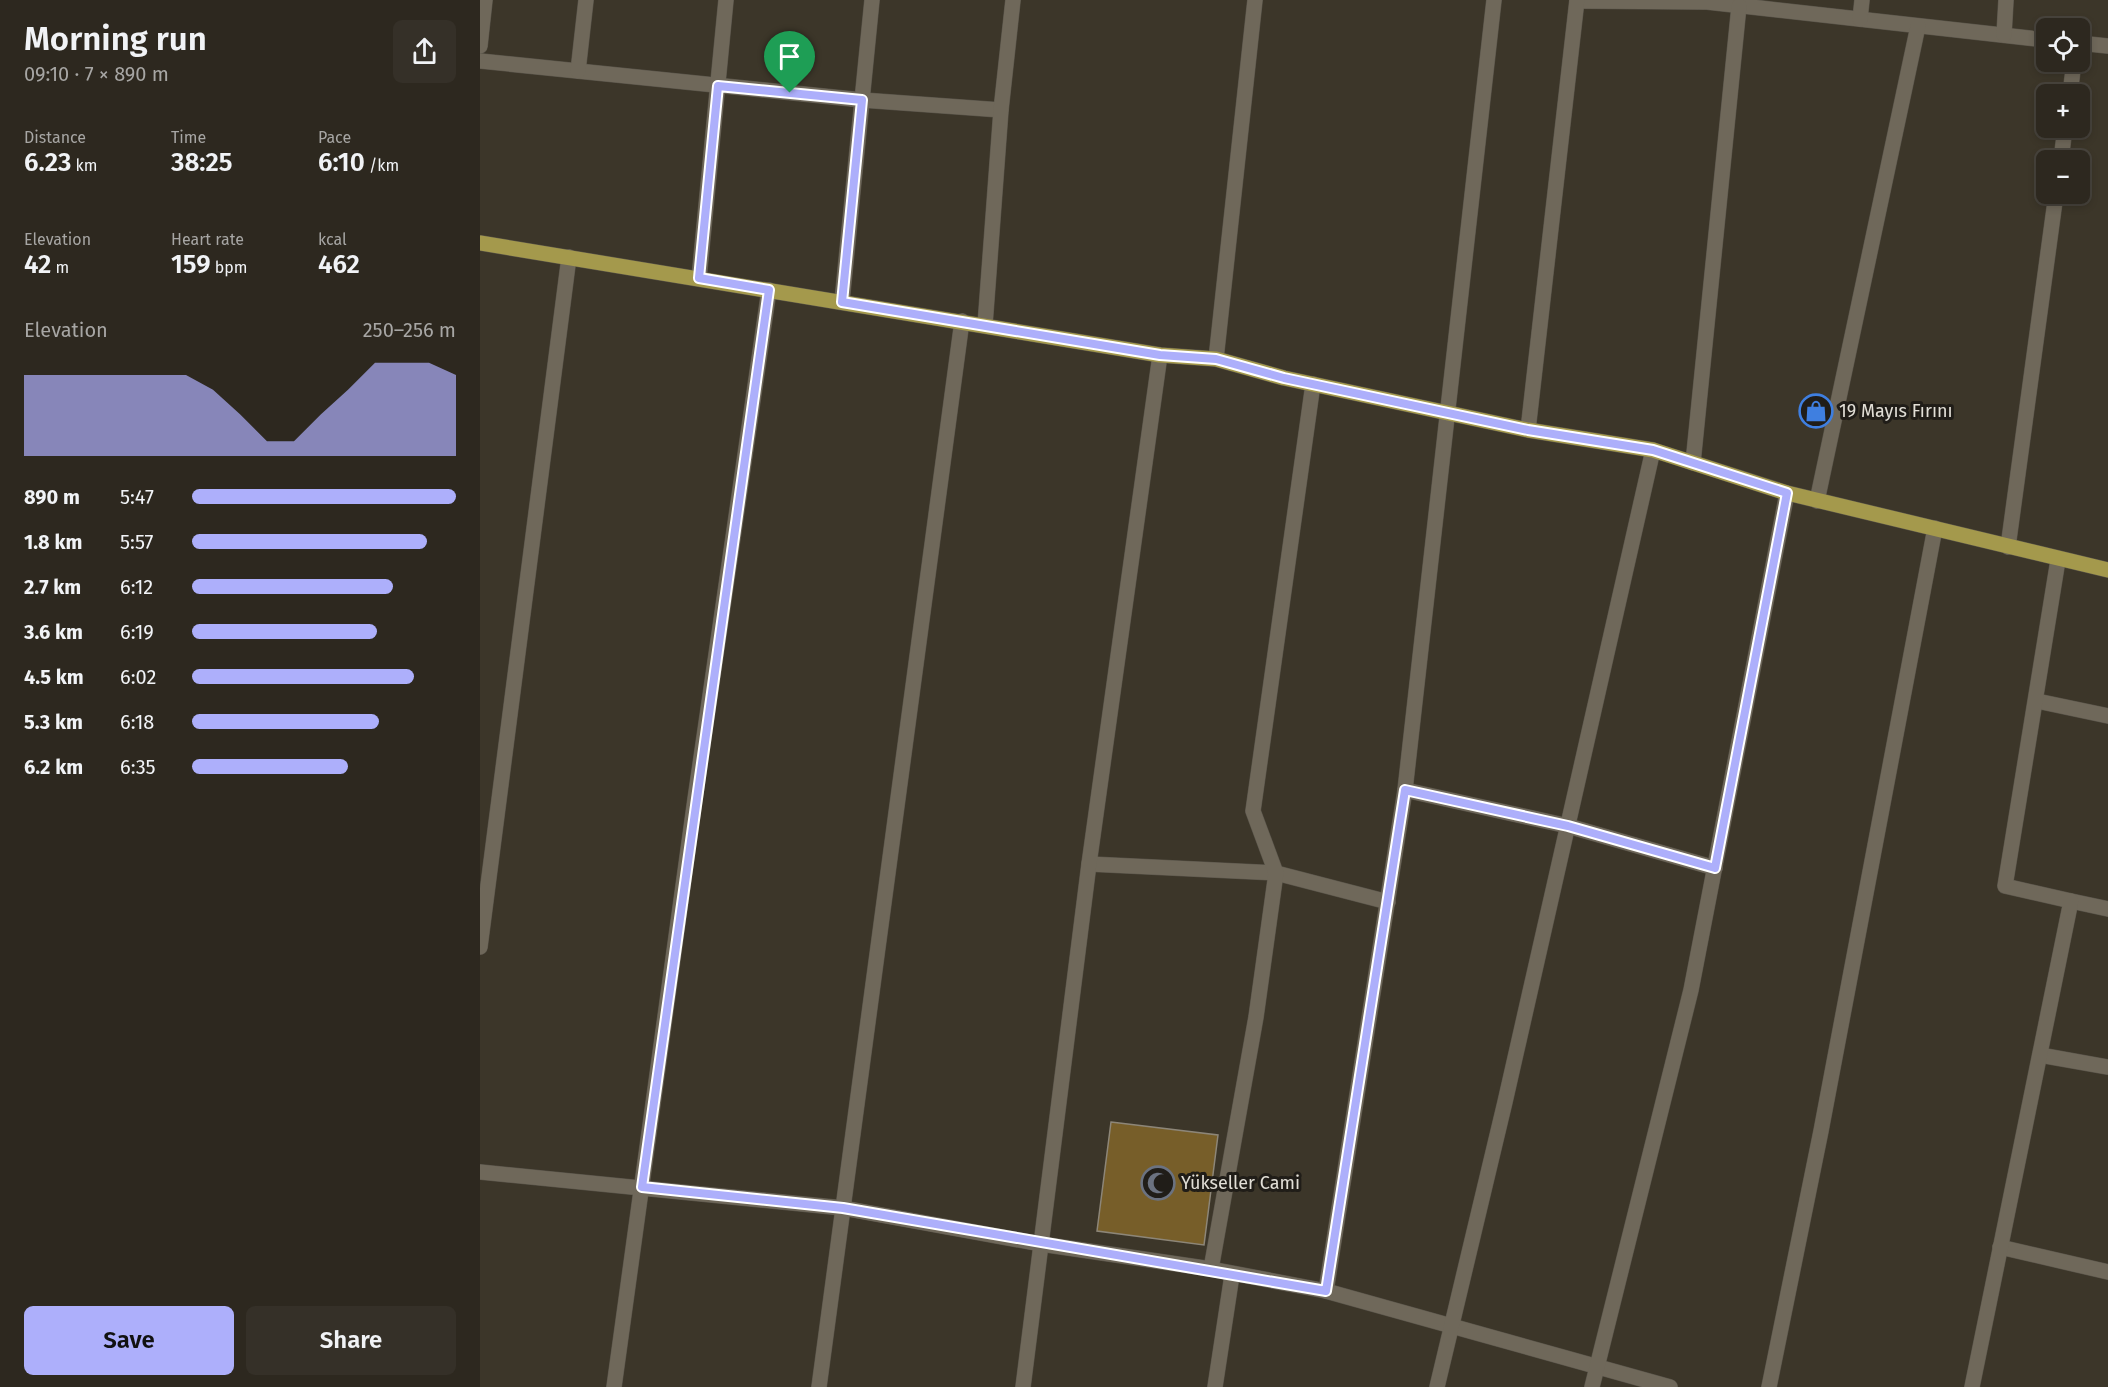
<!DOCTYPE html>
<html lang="en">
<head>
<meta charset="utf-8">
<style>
  :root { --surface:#2d281f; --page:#353028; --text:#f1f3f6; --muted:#a7a6a4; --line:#48443d; --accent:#adaffb }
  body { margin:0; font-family:"Fira Sans",sans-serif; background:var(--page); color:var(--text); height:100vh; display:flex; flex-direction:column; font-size:22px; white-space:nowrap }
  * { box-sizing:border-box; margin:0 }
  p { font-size:20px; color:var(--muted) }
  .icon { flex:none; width:33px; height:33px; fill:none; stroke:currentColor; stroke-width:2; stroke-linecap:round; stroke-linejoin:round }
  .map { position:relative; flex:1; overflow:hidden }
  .panel { display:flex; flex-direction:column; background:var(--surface); width:480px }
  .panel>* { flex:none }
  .buttons { position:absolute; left:1556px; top:18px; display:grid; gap:12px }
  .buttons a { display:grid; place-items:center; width:54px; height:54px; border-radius:9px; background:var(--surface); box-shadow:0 3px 9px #0003,0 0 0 2px var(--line); font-size:30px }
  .pin { position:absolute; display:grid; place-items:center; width:51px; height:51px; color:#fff; margin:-62px -26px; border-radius:50% 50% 50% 0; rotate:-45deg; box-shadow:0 0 6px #0007 }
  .pin .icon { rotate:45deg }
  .round { display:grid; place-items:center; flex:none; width:63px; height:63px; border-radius:9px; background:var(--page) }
  .summary { display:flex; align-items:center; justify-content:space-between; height:102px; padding:0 24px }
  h1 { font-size:33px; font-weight:600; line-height:45px }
  .stats { display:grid; grid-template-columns:repeat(3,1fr); gap:9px; height:102px; padding:6px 24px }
  .stats div { display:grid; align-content:center }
  .stats b { font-size:26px; font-weight:600 }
  .stats small { font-size:16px; font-weight:400 }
  .stats p { font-size:16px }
  .chart { height:168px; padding:12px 24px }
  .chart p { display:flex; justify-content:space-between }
  .chart svg { width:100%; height:108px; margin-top:6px; fill:var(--accent); opacity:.7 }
  .cta { display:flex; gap:12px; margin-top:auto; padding:12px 24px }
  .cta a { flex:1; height:69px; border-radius:9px; background:var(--accent); color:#111; font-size:24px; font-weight:600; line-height:69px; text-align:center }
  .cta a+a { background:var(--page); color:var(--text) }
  ul { padding:0 24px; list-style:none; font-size:20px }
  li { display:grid; grid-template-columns:96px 72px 1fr; align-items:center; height:45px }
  li i { height:15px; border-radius:8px; background:var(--accent) }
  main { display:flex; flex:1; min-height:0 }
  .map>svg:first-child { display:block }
  .building { fill:#775e29; stroke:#8d8678; stroke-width:1.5 }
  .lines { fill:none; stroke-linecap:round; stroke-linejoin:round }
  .minor-casing { stroke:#585349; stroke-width:16 }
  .major-casing { stroke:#585349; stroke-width:16 }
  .minor { stroke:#6f685a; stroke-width:15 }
  .major { stroke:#a4994c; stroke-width:15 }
  .route-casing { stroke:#fff; stroke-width:12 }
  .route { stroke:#adaffb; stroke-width:8 }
  .labels { text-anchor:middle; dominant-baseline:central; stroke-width:6; stroke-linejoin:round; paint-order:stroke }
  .poi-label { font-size:18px; fill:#e2dfd7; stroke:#201d18; text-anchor:start }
</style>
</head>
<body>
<main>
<section class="panel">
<div class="summary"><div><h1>Morning run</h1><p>09:10 · 7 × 890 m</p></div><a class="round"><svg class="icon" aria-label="share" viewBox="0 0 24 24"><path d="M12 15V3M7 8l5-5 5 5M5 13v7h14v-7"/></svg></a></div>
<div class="stats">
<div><p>Distance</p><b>6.23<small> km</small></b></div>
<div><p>Time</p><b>38:25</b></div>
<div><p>Pace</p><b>6:10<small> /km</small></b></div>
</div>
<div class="stats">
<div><p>Elevation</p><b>42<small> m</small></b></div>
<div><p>Heart rate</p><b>159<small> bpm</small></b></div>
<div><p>kcal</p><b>462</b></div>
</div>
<div class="chart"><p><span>Elevation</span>250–256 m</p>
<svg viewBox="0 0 160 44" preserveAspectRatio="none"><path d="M0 44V11L10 11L20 11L30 11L40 11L50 11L60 11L70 17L80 27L90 38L100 38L110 27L120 17L130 6L140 6L150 6L160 11V44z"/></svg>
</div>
<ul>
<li><b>890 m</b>5:47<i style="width:100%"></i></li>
<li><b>1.8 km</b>5:57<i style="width:89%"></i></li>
<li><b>2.7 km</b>6:12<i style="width:76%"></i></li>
<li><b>3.6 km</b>6:19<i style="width:70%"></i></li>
<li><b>4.5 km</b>6:02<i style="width:84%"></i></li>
<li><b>5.3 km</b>6:18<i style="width:71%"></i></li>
<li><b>6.2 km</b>6:35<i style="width:59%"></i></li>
</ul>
<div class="cta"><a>Save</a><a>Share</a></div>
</section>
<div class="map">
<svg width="1628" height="1387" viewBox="0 0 1628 1387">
  <rect width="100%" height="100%" fill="#3c3629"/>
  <path class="building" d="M631,1122L738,1135L724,1245L617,1231Z"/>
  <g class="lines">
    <defs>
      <g id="minor">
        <path d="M1097,1L1227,2L1566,40"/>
        <path d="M1380,19L1382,0"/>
        <path d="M1524,35L1526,0"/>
        <path d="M1599,43L1628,46"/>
        <path d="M0,46L5,0"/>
        <path d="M0,61L382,100L521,110"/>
        <path d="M98,71L106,0"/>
        <path d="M1590,94L1594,62"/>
        <path d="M1581,160L1585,128"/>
        <path d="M219,278L246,0"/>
        <path d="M362,301L392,0"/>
        <path d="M505,325L521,110L533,0"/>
        <path d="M736,359L775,0"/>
        <path d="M1048,430L1097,0"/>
        <path d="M1213,463L1259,6"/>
        <path d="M1337,501L1438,26"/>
        <path d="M1528,547L1576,194"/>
        <path d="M1557,701L1628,716"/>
        <path d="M925,790L1088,826L1235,868"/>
        <path d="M609,864L796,873L908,902"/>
        <path d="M1591,901L1628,909"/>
        <path d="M0,947L89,257"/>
        <path d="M1560,1055L1628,1067"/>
        <path d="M0,1172L363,1208L561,1244L731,1269L846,1291L1190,1387"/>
        <path d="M1520,1247L1628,1272"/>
        <path d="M731,1269L776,1017L796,873L773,811L833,384"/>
        <path d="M846,1291L925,790L1014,0"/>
        <path d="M134,1387L215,799L289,290"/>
        <path d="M339,1387L482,321"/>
        <path d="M543,1387L609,864L680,355"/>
        <path d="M735,1387L752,1275"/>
        <path d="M957,1387L1025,1102L1173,450"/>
        <path d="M1112,1387L1211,990L1307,493"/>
        <path d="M1289,1387L1341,1131L1455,528"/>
        <path d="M1492,1387L1591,901L1525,886L1578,560"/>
      </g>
      <path id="major" d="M0,243L680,355L736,359L804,378L1048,430L1173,450L1307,493L1628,570"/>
    </defs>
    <use href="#minor" class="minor-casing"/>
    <use href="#major" class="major-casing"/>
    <use href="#minor" class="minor"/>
    <use href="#major" class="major"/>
  </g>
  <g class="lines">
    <defs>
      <path id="route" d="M238,86L382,100L362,302L680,355L736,359L804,378L1048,430L1173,450L1307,493L1235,868L1088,826L925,790L846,1291L363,1208L162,1187L289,290L219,278Z"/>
    </defs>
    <use href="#route" class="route-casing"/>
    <use href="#route" class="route"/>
  </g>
  <defs>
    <symbol id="shop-ring" viewBox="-11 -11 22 22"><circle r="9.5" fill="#201d18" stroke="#3f7fe0" stroke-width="1.5"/><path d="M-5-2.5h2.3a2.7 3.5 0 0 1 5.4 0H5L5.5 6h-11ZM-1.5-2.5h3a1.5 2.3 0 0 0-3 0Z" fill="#3f7fe0"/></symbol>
    <symbol id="mosque-ring" viewBox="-11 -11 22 22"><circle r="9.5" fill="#201d18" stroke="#6b7280" stroke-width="1.5"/><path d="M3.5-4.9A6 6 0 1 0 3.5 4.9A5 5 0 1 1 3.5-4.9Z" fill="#6b7280"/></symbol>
  </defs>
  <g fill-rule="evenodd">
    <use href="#shop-ring" x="1317" y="392" width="38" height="38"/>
    <use href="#mosque-ring" x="659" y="1164" width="38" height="38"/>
  </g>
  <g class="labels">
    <g class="poi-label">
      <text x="1359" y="411">19 Mayıs Fırını</text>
      <text x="701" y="1183">Yükseller Cami</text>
    </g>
  </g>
</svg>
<div class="buttons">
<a><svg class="icon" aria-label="locate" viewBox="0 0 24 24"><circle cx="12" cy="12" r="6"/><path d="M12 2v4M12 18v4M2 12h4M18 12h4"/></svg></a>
<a>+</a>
<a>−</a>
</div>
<div class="pin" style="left:310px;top:93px;background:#1e9e55"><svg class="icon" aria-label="arrive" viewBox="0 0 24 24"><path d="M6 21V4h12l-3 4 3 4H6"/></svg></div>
</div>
</main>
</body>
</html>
